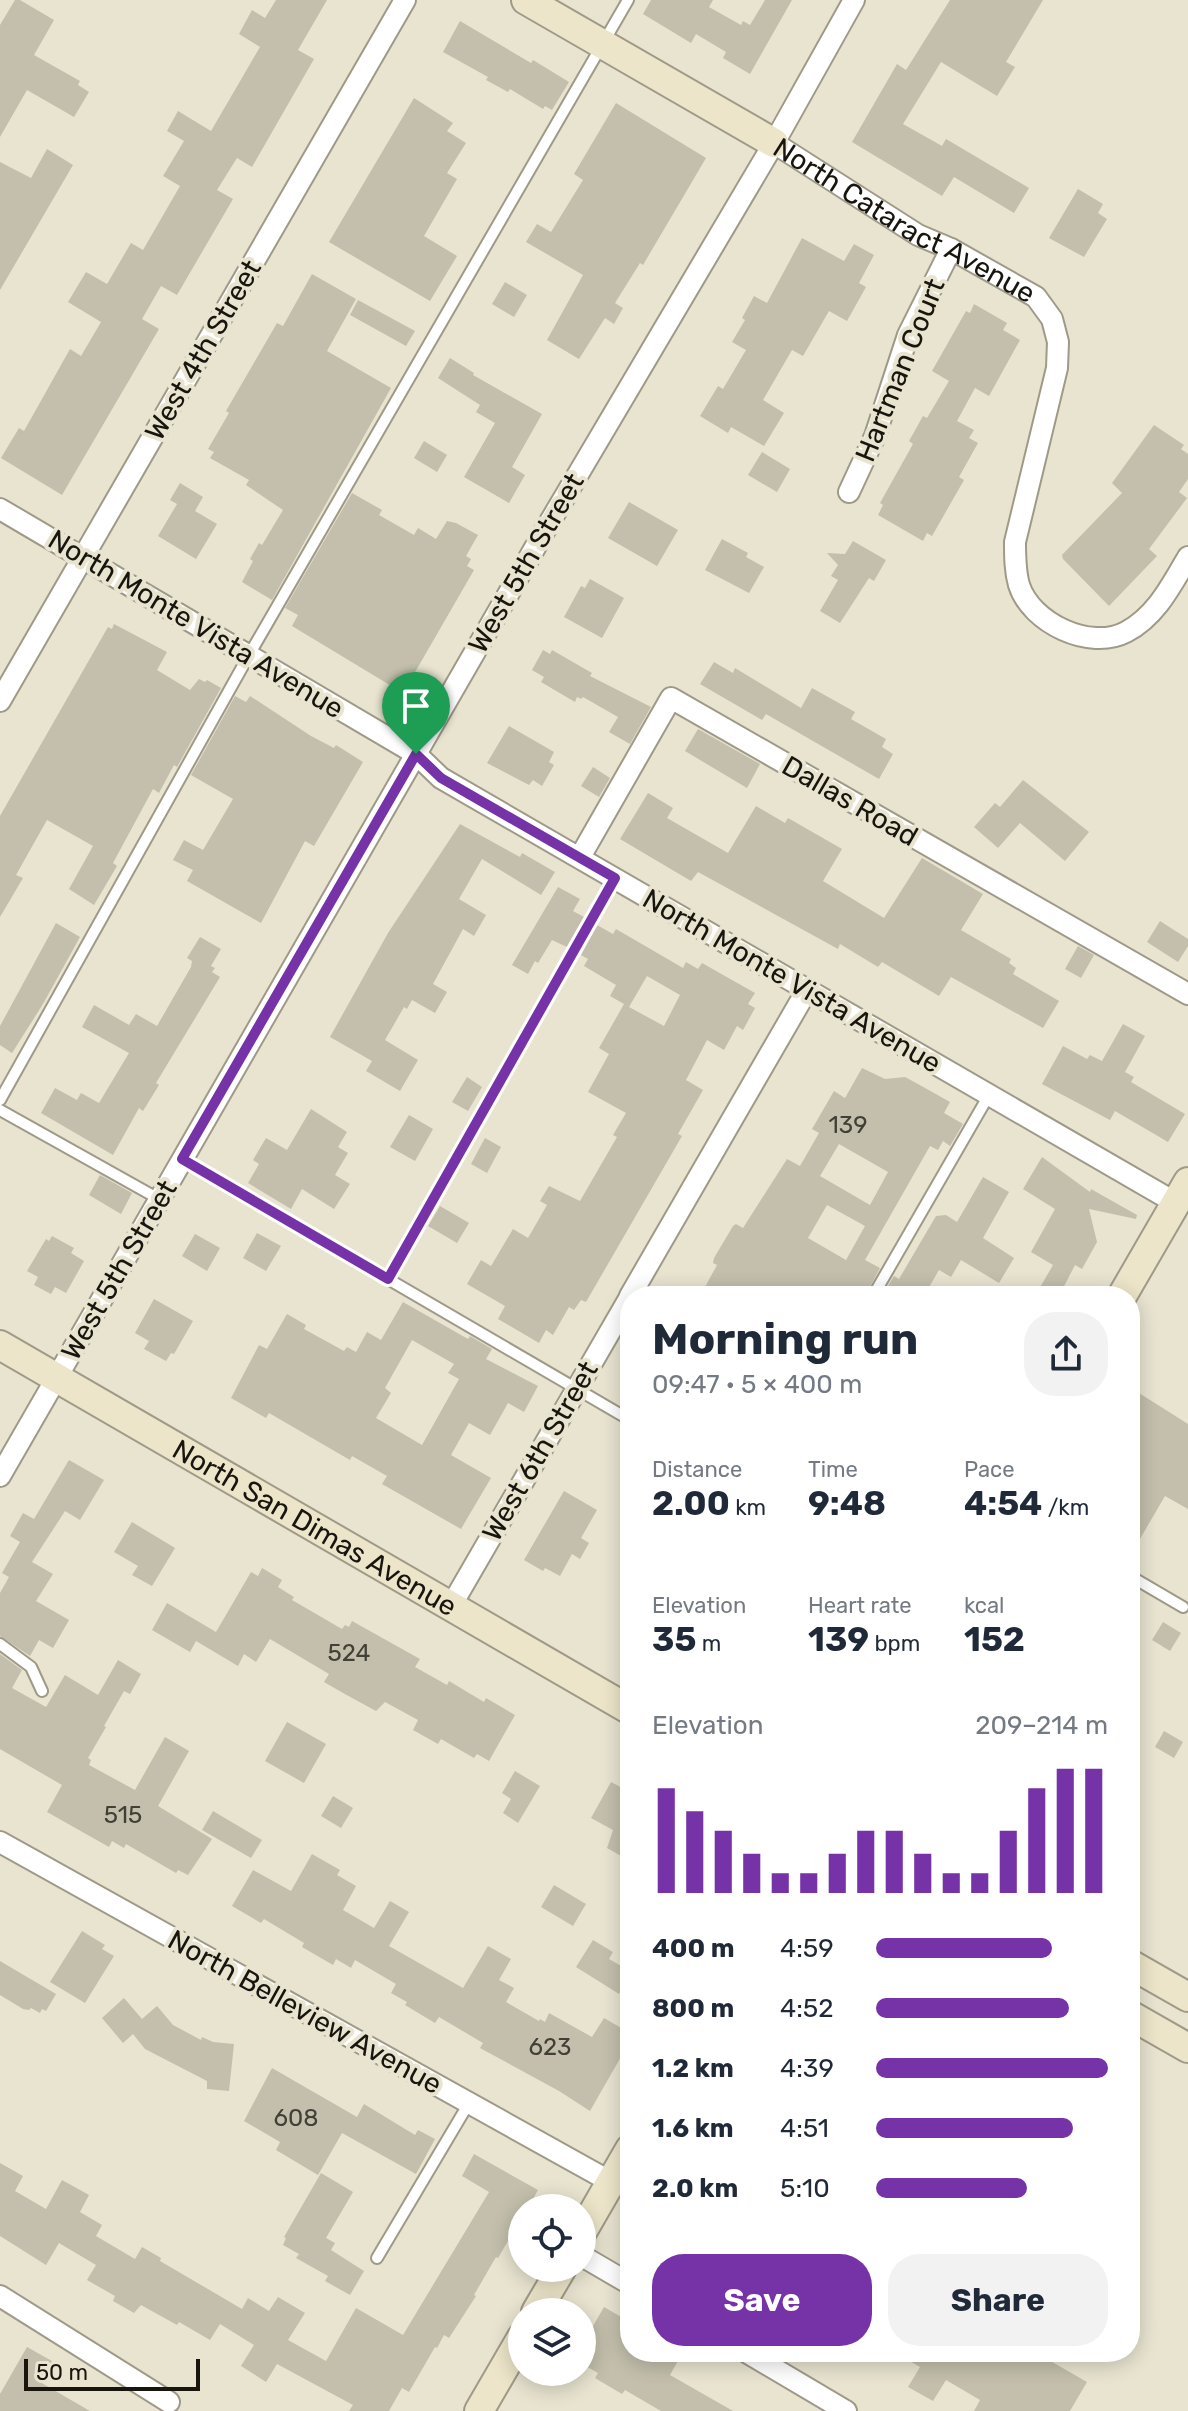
<!DOCTYPE html>
<html lang="en">
<head>
<meta charset="utf-8">
<style>
  :root { --surface:#fff; --page:#f2f2f3; --text:#1f2937; --muted:#747a83; --accent:#7533a7 }
  body { margin:0; font-family:Rubik,sans-serif; background:var(--page); color:var(--text); height:100vh; display:flex; flex-direction:column; font-size:30px; white-space:nowrap }
  * { box-sizing:border-box; margin:0 }
  p { font-size:26px; color:var(--muted) }
  .icon { flex:none; width:44px; height:44px; fill:none; stroke:currentColor; stroke-width:2; stroke-linecap:round; stroke-linejoin:round }
  .map { position:relative; flex:1; overflow:hidden }
  .sheet { position:absolute; left:620px; top:1286px; width:520px; height:1076px; display:flex; flex-direction:column; background:var(--surface); border-radius:32px; box-shadow:0 4px 20px #0003 }
  .sheet>* { flex:none }
  .tools { position:absolute; left:508px; top:2194px; display:grid; gap:16px }
  .tools a { display:grid; place-items:center; width:88px; height:88px; border-radius:50%; background:var(--surface); box-shadow:0 4px 20px #0003; font-size:40px }
  .scale { position:absolute; left:24px; bottom:20px; width:176px; box-sizing:border-box; padding-left:8px; border:4px solid #17150e; border-top:0; font-size:22px; line-height:28px; white-space:nowrap; color:#17150e; -webkit-text-stroke:6px #e8e4d0; paint-order:stroke }
  .pin { position:absolute; display:grid; place-items:center; width:68px; height:68px; color:#fff; margin:-82px -34px; border-radius:50% 50% 50% 0; rotate:-45deg; box-shadow:0 0 8px #0007 }
  .pin .icon { rotate:45deg }
  .round { display:grid; place-items:center; flex:none; width:84px; height:84px; border-radius:32px; background:var(--page) }
  .headline { display:flex; align-items:center; justify-content:space-between; height:136px; padding:0 32px }
  h1 { font-size:44px; font-weight:700; line-height:60px }
  .metrics { display:grid; grid-template-columns:repeat(3,1fr); gap:12px; height:136px; padding:8px 32px }
  .metrics div { display:grid; align-content:center }
  .metrics b { font-size:34px; font-weight:700 }
  .metrics small { font-size:22px; font-weight:400 }
  .metrics p { font-size:22px }
  .chart { height:224px; padding:16px 32px }
  .chart p { display:flex; justify-content:space-between }
  .chart svg { width:100%; height:144px; margin-top:8px; stroke:var(--accent); stroke-width:6 }
  .primary-button { display:flex; gap:16px; margin-top:auto; padding:16px 32px }
  .primary-button a { flex:1; height:92px; border-radius:32px; background:var(--accent); color:#fff; font-size:32px; font-weight:700; line-height:92px; text-align:center }
  .primary-button a+a { background:var(--page); color:var(--text) }
  ul { padding:0 32px; list-style:none; font-size:26px }
  li { display:grid; grid-template-columns:128px 96px 1fr; align-items:center; height:60px }
  li i { height:20px; border-radius:10px; background:var(--accent) }
  .map>svg:first-child { display:block }
  .building { fill:#c3bfac; fill-rule:evenodd }
  .lines { fill:none; stroke-linecap:round; stroke-linejoin:round }
  .lane-casing { stroke:#9f9a88; stroke-width:14 }
  .street-casing { stroke:#9f9a88; stroke-width:24 }
  .secondary-casing { stroke:#9f9a88; stroke-width:32 }
  .lane { stroke:#fff; stroke-width:10 }
  .street { stroke:#fff; stroke-width:20 }
  .secondary { stroke:#ece5c9; stroke-width:28 }
  .route-casing { stroke:#fff; stroke-width:16 }
  .route { stroke:#7533a7; stroke-width:10 }
  .labels { text-anchor:middle; dominant-baseline:central; stroke-width:8; stroke-linejoin:round; paint-order:stroke }
  .number-label { font-size:24px; fill:#424036 }
  .street-label { font-size:28px; fill:#17150e; stroke:#e8e4d0 }
</style>
</head>
<body>
<div class="map">
<svg width="1188" height="2411" viewBox="0 0 1188 2411">
  <rect width="100%" height="100%" fill="#e8e4d0"/>
  <g class="building">
    <path d="M15,0H20L54,20L34,55L80,81L78,85L89,92L74,117L27,90L0,137V25Z"/>
    <path d="M276,0H327L298,50L314,59L252,167L237,158L217,190L233,199L177,295L161,286L142,319L159,329L62,495L1,458L19,428L24,431L70,349L81,356L101,322L68,302L86,272L107,284L131,243L143,250L180,186L163,176L184,141L167,131L178,111L211,131L260,47L239,34L252,10L265,18Z"/>
    <path d="M651,0H713L709,7L741,25L743,21L750,25L765,0H792L750,74L723,58L726,52L696,34L691,43L643,14Z"/>
    <path d="M950,0H1043L1006,62L1015,67L997,96L941,62L903,124L942,146L946,139L1029,188L1014,213L954,177L942,196L852,142L897,64L906,70Z"/>
    <path d="M460,21L531,63L533,60L569,82L552,110L545,106L543,109L510,89L508,92L486,80L488,77L443,52Z"/>
    <path d="M414,98L453,123L447,131L466,143L447,173L457,179L424,236L457,256L430,301L329,242Z"/>
    <path d="M616,103L706,158L643,265L640,263L615,303L623,308L614,324L605,318L579,359L547,340L583,275L526,242L537,224L551,232L583,180L574,174Z"/>
    <path d="M47,149L73,165L0,290V162L31,178Z"/>
    <path d="M1078,189L1103,204L1098,213L1107,219L1084,257L1049,238Z"/>
    <path d="M802,238L844,261L854,244L874,255L859,283L866,287L847,321L829,311L803,356L792,350L763,400L784,413L764,446L731,427L728,433L700,416L718,386L723,389L746,350L732,342L745,320L742,318L754,296L767,303Z"/>
    <path d="M312,274L356,299L327,351L391,388L272,600L242,582L253,561L250,559L259,543L262,545L283,510L246,485L249,480L210,458L214,452L208,449L229,413L226,411L277,323L283,326Z"/>
    <path d="M505,282L527,295L514,317L492,304Z"/>
    <path d="M358,300L415,331L406,346L350,315Z"/>
    <path d="M974,304L1007,323L1003,330L1020,340L989,396L975,388L957,421L974,430L969,438L978,443L959,477L964,480L932,536L927,533L923,541L878,515L883,505L880,503L913,444L909,441L923,416L927,418L949,381L932,371L966,311L970,313Z"/>
    <path d="M450,358L474,373L473,375L542,414L512,467L525,475L509,503L464,477L495,423L476,412L480,405L438,378Z"/>
    <path d="M1154,425L1184,445L1181,449L1188,454V479L1179,492L1187,498L1149,549L1157,556L1109,606L1063,559L1062,555L1122,493L1112,483Z"/>
    <path d="M424,441L447,455L437,472L414,458Z"/>
    <path d="M762,452L790,469L777,492L748,475Z"/>
    <path d="M180,483L203,497L195,511L217,524L196,559L158,536L177,504L170,500Z"/>
    <path d="M352,493L382,510L379,515L414,535L418,528L436,539L447,521L456,523L478,535L466,556L471,559L467,566L474,570L403,693L292,626L298,615L285,608Z"/>
    <path d="M629,502L678,530L657,566L608,538Z"/>
    <path d="M722,539L748,553L746,557L764,567L749,593L705,570Z"/>
    <path d="M853,541L886,560L874,581L869,578L840,623L820,611L838,580L831,576L838,565L827,553L845,554Z"/>
    <path d="M590,579L624,598L602,638L564,617L581,586L585,588Z"/>
    <path d="M114,624L167,652L157,670L190,690L199,679L205,682L207,680L221,688L177,767L174,765L159,793L153,789L113,863L117,866L94,905L69,889L93,846L47,820L16,875L23,878L0,917V816L108,627L112,629Z"/>
    <path d="M543,650L550,654L552,650L592,673L590,676L651,707L630,744L609,732L618,717L583,697L581,699L577,697L575,702L541,682L544,677L532,670Z"/>
    <path d="M714,662L733,673L735,668L801,708L812,688L855,712L851,719L886,739L882,747L893,754L879,779L766,714L762,720L700,684Z"/>
    <path d="M235,696L246,702L250,696L311,736L334,748L336,745L363,762L314,846L305,841L261,923L187,881L193,870L173,860L184,840L203,850L233,799L191,775Z"/>
    <path d="M509,726L554,752L549,762L554,765L542,786L533,780L529,785L487,763Z"/>
    <path d="M698,729L760,764L747,788L685,751Z"/>
    <path d="M593,767L610,778L599,797L581,786Z"/>
    <path d="M1023,780L1089,832L1065,861L1020,823L998,848L974,827L995,803L1000,807Z"/>
    <path d="M648,793L673,808L667,818L728,853L756,806L785,823L788,818L842,849L823,881L884,918L922,858L983,894L961,930L1011,959L1009,963L1016,968L1013,974L1059,1001L1043,1028L951,977L939,996L882,962L878,967L840,944L838,949L698,872L691,881L620,839Z"/>
    <path d="M460,824L520,857L522,853L555,872L541,895L482,859L459,899L486,915L474,936L463,929L433,984L447,992L435,1013L412,1000L407,1009L404,1007L385,1040L418,1060L400,1091L366,1071L372,1061L330,1037L388,933Z"/>
    <path d="M558,887L580,899L573,911L584,917L567,947L552,940L538,963L535,961L528,974L512,965Z"/>
    <path d="M1160,921L1188,939V946L1178,962L1147,942Z"/>
    <path d="M56,923L80,937L43,1004L12,1053L0,1045V1026Z"/>
    <path d="M597,925L613,934L616,929L683,968L686,962L698,969L702,963L755,993L748,1004L755,1008L743,1030L737,1026L724,1050L707,1040L686,1080L703,1090L678,1134L682,1136L586,1302L581,1300L574,1310L569,1307L553,1335L546,1330L539,1343L498,1319L505,1306L467,1284L481,1260L491,1266L513,1229L528,1238L547,1205L540,1201L549,1186L580,1201L617,1137L613,1135L626,1113L588,1092L609,1054L599,1048L624,1004L610,996L616,985L584,966L588,959L581,955ZM647,976L680,995L664,1026L629,1007Z"/>
    <path d="M200,937L221,949L211,966L215,968L212,972L220,977L156,1083L159,1085L143,1111L139,1108L113,1155L41,1113L55,1088L77,1100L81,1093L99,1103L129,1053L82,1027L94,1005L129,1025L136,1014L157,1026L191,967L192,961L187,958Z"/>
    <path d="M1078,946L1094,955L1081,978L1065,969Z"/>
    <path d="M1123,1024L1145,1036L1125,1072L1134,1077L1131,1082L1185,1114L1168,1142L1115,1111L1110,1120L1042,1084L1063,1046L1087,1059L1090,1055L1102,1061Z"/>
    <path d="M862,1068L885,1079L905,1077L918,1084L950,1102L944,1113L963,1124L950,1146L943,1141L938,1150L930,1146L865,1260L880,1268L865,1296H700L717,1265L713,1263L714,1258L733,1226L736,1224L743,1228L787,1159L800,1166L819,1133L812,1129L834,1091L845,1098ZM839,1144L888,1172L870,1205L820,1176ZM827,1205L865,1226L846,1260L808,1238Z"/>
    <path d="M467,1077L482,1087L468,1111L452,1102Z"/>
    <path d="M311,1109L347,1132L338,1147L348,1153L335,1175L350,1184L334,1209L302,1189L291,1209L248,1183L259,1164L253,1160L266,1138L287,1150Z"/>
    <path d="M409,1115L433,1129L415,1161L390,1147Z"/>
    <path d="M485,1138L501,1147L487,1173L471,1164Z"/>
    <path d="M1042,1157L1090,1192L1091,1189L1137,1215L1136,1219L1089,1209L1097,1242L1082,1269L1075,1265L1059,1296H1035L1053,1265L1031,1252L1055,1209L1023,1189Z"/>
    <path d="M100,1175L132,1193L121,1214L89,1195Z"/>
    <path d="M983,1177L1009,1192L983,1238L1014,1258L999,1283L961,1260L951,1277L939,1270L925,1294L929,1296H882L894,1276L899,1279L936,1216L946,1215L957,1222Z"/>
    <path d="M440,1206L469,1223L457,1243L428,1226Z"/>
    <path d="M257,1233L281,1246L266,1271L243,1258Z"/>
    <path d="M195,1234L220,1248L207,1271L182,1256Z"/>
    <path d="M52,1236L74,1248L71,1253L84,1261L66,1293L55,1287L51,1294L34,1285L38,1277L27,1271L46,1239L49,1241Z"/>
    <path d="M154,1299L193,1321L174,1354L171,1353L166,1361L144,1349L149,1341L135,1333Z"/>
    <path d="M403,1302L468,1339L470,1336L492,1349L486,1359L538,1386L524,1412L508,1403L490,1435L469,1423L451,1455L491,1478L461,1529L382,1484L387,1476L352,1456L350,1460L269,1413L266,1418L231,1398L259,1345L267,1349L287,1314L306,1325L304,1329L344,1351L347,1347L356,1352L367,1332L381,1340ZM412,1340L454,1364L448,1373L459,1379L422,1445L376,1418L391,1393L385,1388Z"/>
    <path d="M1139,1393L1188,1424V1509L1165,1496L1130,1556V1408Z"/>
    <path d="M69,1460L104,1480L80,1520L65,1511L32,1562L53,1574L36,1601L69,1620L53,1648L39,1640L30,1656L0,1636V1593L9,1577L2,1573L20,1542L10,1536L23,1513L34,1519Z"/>
    <path d="M564,1491L597,1510L581,1538L589,1543L580,1559L572,1554L560,1576L545,1568L543,1571L524,1560Z"/>
    <path d="M132,1522L175,1548L152,1586L132,1575L138,1566L114,1552Z"/>
    <path d="M262,1568L282,1580L278,1587L294,1597L292,1600L342,1629L345,1625L349,1627L352,1621L420,1659L415,1667L447,1685L449,1681L484,1702L486,1698L515,1715L489,1761L477,1754L474,1758L441,1739L438,1744L413,1730L418,1720L385,1702L376,1711L343,1693L324,1682L329,1674L270,1639L256,1662L244,1654L238,1666L196,1641L190,1652L152,1630L167,1603L216,1632L251,1572L258,1576Z"/>
    <path d="M1163,1622L1181,1633L1170,1651L1152,1640Z"/>
    <path d="M0,1654L22,1670L12,1688L46,1707L65,1675L98,1695L118,1660L141,1674L130,1694L124,1691L104,1726L106,1727L88,1758L91,1760L89,1765L135,1790L165,1737L189,1751L158,1806L212,1839L188,1875L178,1870L176,1873L126,1844L124,1848L112,1841L109,1847L47,1812L62,1785L0,1749Z"/>
    <path d="M287,1722L326,1744L304,1783L265,1761Z"/>
    <path d="M1164,1731L1183,1742L1174,1758L1155,1747Z"/>
    <path d="M515,1771L540,1786L518,1823L503,1813L511,1799L502,1793Z"/>
    <path d="M611,1782L630,1792V1861L607,1848L613,1830L591,1818Z"/>
    <path d="M333,1796L353,1808L341,1828L321,1816Z"/>
    <path d="M213,1811L262,1840L251,1858L202,1830Z"/>
    <path d="M312,1854L340,1870L337,1875L356,1886L343,1910L374,1928L390,1901L409,1912L389,1946L463,1988L488,1946L511,1959L499,1980L514,1988L506,2002L539,2021L540,2019L545,2022L549,2013L592,2037L604,2018L630,2033V2041L590,2111L559,2091L480,2048L483,2043L439,2017L435,2023L405,2005L407,2002L391,1993L396,1984L355,1960L351,1968L336,1959L333,1965L302,1947L304,1943L264,1919L261,1923L232,1906L253,1870L291,1891Z"/>
    <path d="M554,1885L586,1904L573,1926L541,1907Z"/>
    <path d="M82,1931L105,1945L102,1949L114,1956L85,2003L50,1982Z"/>
    <path d="M593,1940L613,1952L609,1959L630,1971L619,1994L576,1967Z"/>
    <path d="M0,1961L56,1994L46,2011L42,2009L40,2013L31,2008L29,2010L23,2009L0,1995Z"/>
    <path d="M124,1998L142,2019L157,2006L173,2025L201,2040L202,2037L213,2042L234,2044L229,2091L207,2089V2081L145,2049L133,2034L123,2043L102,2018Z"/>
    <path d="M272,2068L357,2117L364,2104L415,2135L418,2130L435,2139L416,2174L342,2133L318,2175L276,2150L280,2142L244,2121Z"/>
    <path d="M474,2154L538,2190L528,2208H522V2233L515,2229L498,2258L496,2257L474,2295L476,2296L449,2338L444,2335L437,2348L435,2347L409,2392L402,2388L389,2411H349L353,2405L277,2364L266,2382L241,2366L254,2345L220,2324L210,2340L179,2322L177,2325L141,2305L134,2313L113,2301L115,2296L87,2280L96,2265L59,2243L46,2265L0,2236V2163L23,2176L15,2191L46,2209L62,2180L89,2195L80,2212L102,2225L96,2236L135,2259L142,2247L161,2258L160,2261L242,2309L248,2298L269,2311L278,2297L305,2313L288,2340L326,2361L356,2308L403,2335L489,2192L462,2176Z"/>
    <path d="M321,2173L353,2192L326,2238L335,2243L331,2250L364,2271L350,2295L325,2281L328,2276L296,2258L299,2254L283,2245L286,2238L284,2237Z"/>
    <path d="M604,2307L630,2322V2352H683L670,2375L733,2411H661L625,2390L622,2394L595,2378L598,2373L582,2364V2345Z"/>
    <path d="M27,2347L52,2361L40,2382L90,2411H0V2394Z"/>
    <path d="M894,2352H1030L1046,2361L1047,2359L1087,2382L1070,2411H974L980,2400L946,2380L933,2401L908,2387L920,2367Z"/>
  </g>
  <g class="lines">
    <defs>
      <g id="lane">
        <path d="M0,1100L249,655L628,0"/>
        <path d="M0,1110L159,1199"/>
        <path d="M182,1159L630,1420"/>
        <path d="M388,1279L615,878"/>
        <path d="M873,1296L989,1095"/>
        <path d="M1130,1576L1183,1607"/>
        <path d="M0,1644L31,1667L42,1691"/>
        <path d="M377,2258L469,2103"/>
      </g>
      <g id="street">
        <path id="s1" d="M774,143L918,235L951,249L1036,297L1052,319L1058,342L1057,368L1015,542C1015,557 1015,571 1019,585C1031,623 1090,651 1126,632C1156,616 1171,586 1188,557"/>
        <path d="M849,492L875,436L908,335L951,249"/>
        <path d="M0,509L416,754L441,778L1176,1203"/>
        <path d="M0,701L405,0"/>
        <path d="M580,857L671,698L1188,994"/>
        <path d="M630,1296L807,990"/>
        <path d="M0,1476L548,525L774,143L854,0"/>
        <path d="M451,1606L630,1297"/>
        <path d="M0,1842L611,2182"/>
        <path d="M582,2256L630,2284"/>
        <path d="M0,2296L169,2402"/>
        <path d="M746,2352L846,2411"/>
      </g>
      <g id="secondary">
        <path d="M526,0L774,143"/>
        <path d="M1122,1296L1188,1182"/>
        <path id="s2" d="M0,1345L630,1710"/>
        <path d="M1130,1964L1188,1997"/>
        <path d="M1130,2015L1188,2048"/>
        <path d="M582,2232L630,2149"/>
        <path d="M536,2312L562,2268"/>
        <path d="M479,2411L522,2337"/>
      </g>
    </defs>
    <use href="#lane" class="lane-casing"/>
    <use href="#street" class="street-casing"/>
    <use href="#secondary" class="secondary-casing"/>
    <use href="#lane" class="lane"/>
    <use href="#street" class="street"/>
    <use href="#secondary" class="secondary"/>
  </g>
  <g class="lines">
    <defs>
      <path id="route" d="M416,754L441,778L615,878L388,1279L182,1159Z"/>
    </defs>
    <use href="#route" class="route-casing"/>
    <use href="#route" class="route"/>
  </g>
  <g class="labels">
    <g class="number-label">
      <text x="848" y="1125">139</text>
      <text x="349" y="1653">524</text>
      <text x="123" y="1815">515</text>
      <text x="550" y="2047">623</text>
      <text x="296" y="2118">608</text>
    </g>
    <g class="street-label">
      <text stroke="none"><textPath href="#s1" startOffset="152">North Cataract Avenue</textPath></text>
      <text transform="translate(203 350) rotate(-60)">West 4th Street</text>
      <text transform="translate(900 370) rotate(-68)">Hartman Court</text>
      <text transform="translate(526 563) rotate(-60)">West 5th Street</text>
      <text transform="translate(196 624) rotate(31)">North Monte Vista Avenue</text>
      <text transform="translate(850 801) rotate(30)">Dallas Road</text>
      <text transform="translate(792 981) rotate(30)">North Monte Vista Avenue</text>
      <text transform="translate(119 1270) rotate(-60)">West 5th Street</text>
      <text transform="translate(540 1451) rotate(-60)">West 6th Street</text>
      <text stroke="none"><textPath href="#s2" startOffset="364">North San Dimas Avenue</textPath></text>
      <text transform="translate(305 2012) rotate(29)">North Belleview Avenue</text>
    </g>
  </g>
</svg>
<div class="tools">
<a><svg class="icon" aria-label="locate" viewBox="0 0 24 24"><circle cx="12" cy="12" r="6"/><path d="M12 2v4M12 18v4M2 12h4M18 12h4"/></svg></a>
<a><svg class="icon" aria-label="layers" viewBox="0 0 24 24"><path d="M12 4l9 5-9 5-9-5zM3 14l9 5 9-5"/></svg></a>
</div>
<div class="scale">50 m</div>
<div class="pin" style="left:416px;top:754px;background:#1e9e55"><svg class="icon" aria-label="arrive" viewBox="0 0 24 24"><path d="M6 21V4h12l-3 4 3 4H6"/></svg></div>
<section class="sheet">
<div class="headline"><div><h1>Morning run</h1><p>09:47 · 5 × 400 m</p></div><a class="round"><svg class="icon" aria-label="share" viewBox="0 0 24 24"><path d="M12 15V3M7 8l5-5 5 5M5 13v7h14v-7"/></svg></a></div>
<div class="metrics">
<div><p>Distance</p><b>2.00<small> km</small></b></div>
<div><p>Time</p><b>9:48</b></div>
<div><p>Pace</p><b>4:54<small> /km</small></b></div>
</div>
<div class="metrics">
<div><p>Elevation</p><b>35<small> m</small></b></div>
<div><p>Heart rate</p><b>139<small> bpm</small></b></div>
<div><p>kcal</p><b>152</b></div>
</div>
<div class="chart"><p><span>Elevation</span>209–214 m</p>
<svg viewBox="0 0 160 44" preserveAspectRatio="none"><path d="M5 44V12M15 44V19M25 44V25M35 44V32M45 44V38M55 44V38M65 44V32M75 44V25M85 44V25M95 44V32M105 44V38M115 44V38M125 44V25M135 44V12M145 44V6M155 44V6"/></svg>
</div>
<ul>
<li><b>400 m</b>4:59<i style="width:76%"></i></li>
<li><b>800 m</b>4:52<i style="width:83%"></i></li>
<li><b>1.2 km</b>4:39<i style="width:100%"></i></li>
<li><b>1.6 km</b>4:51<i style="width:85%"></i></li>
<li><b>2.0 km</b>5:10<i style="width:65%"></i></li>
</ul>
<div class="primary-button"><a>Save</a><a>Share</a></div>
</section>
</div>
</body>
</html>
